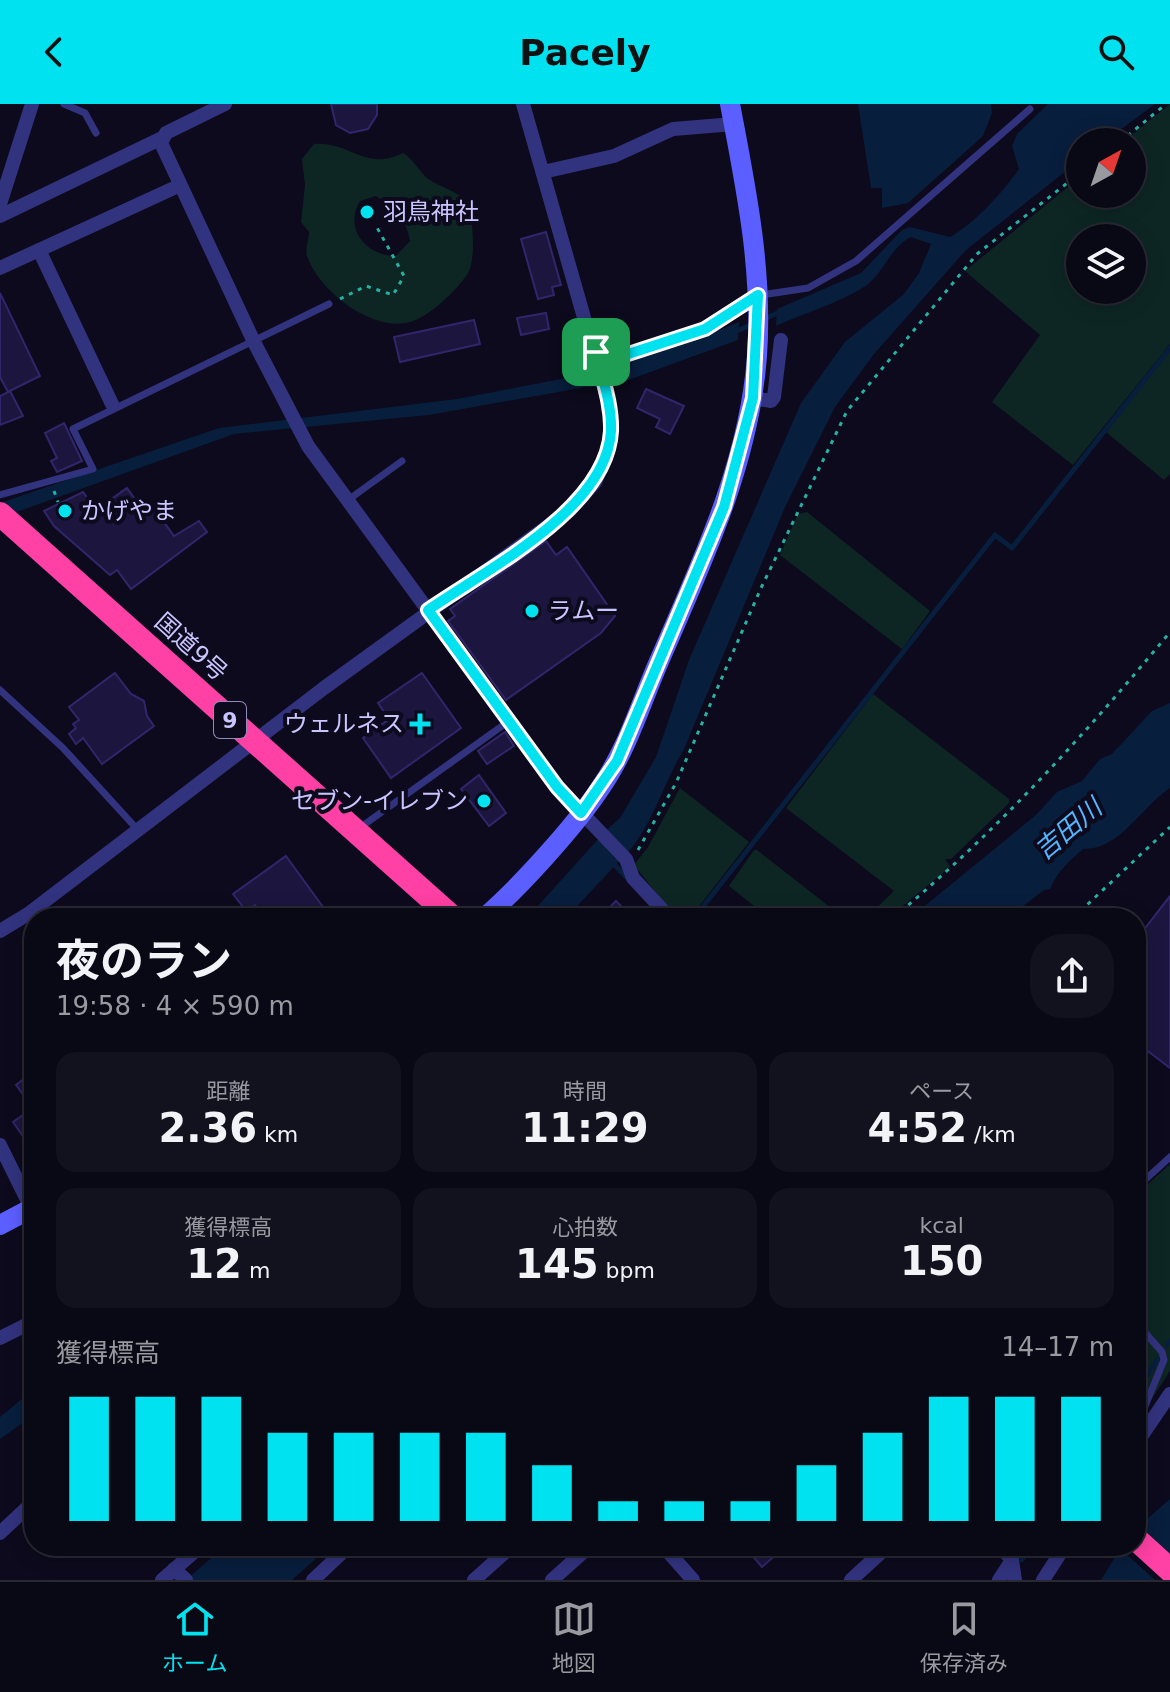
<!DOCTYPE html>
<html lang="ja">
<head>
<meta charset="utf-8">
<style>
  :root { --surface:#090815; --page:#12111e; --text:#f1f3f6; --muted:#999aa0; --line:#292934; --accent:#00e2f0 }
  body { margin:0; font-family:"DejaVu Sans","Noto Sans JP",sans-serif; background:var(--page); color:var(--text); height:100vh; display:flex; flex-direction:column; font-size:30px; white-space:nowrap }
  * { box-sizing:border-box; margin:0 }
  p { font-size:26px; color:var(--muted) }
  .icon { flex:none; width:44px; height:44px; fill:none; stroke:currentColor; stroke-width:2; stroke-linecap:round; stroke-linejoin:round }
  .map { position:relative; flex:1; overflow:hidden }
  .details { position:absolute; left:24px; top:804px; width:1122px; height:648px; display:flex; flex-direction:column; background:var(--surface); border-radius:32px; box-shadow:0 4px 20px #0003,0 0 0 2px var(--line) }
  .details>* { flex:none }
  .needle { width:52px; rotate:40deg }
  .controls { position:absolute; left:1066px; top:24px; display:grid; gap:16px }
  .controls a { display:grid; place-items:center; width:80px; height:80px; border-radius:50%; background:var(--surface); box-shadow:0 4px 20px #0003,0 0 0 2px var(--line); font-size:40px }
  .pin { position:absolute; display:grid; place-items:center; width:68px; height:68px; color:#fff; margin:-34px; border-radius:16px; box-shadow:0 4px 12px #0006 }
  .round { display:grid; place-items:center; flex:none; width:84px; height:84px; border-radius:32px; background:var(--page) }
  .overview { display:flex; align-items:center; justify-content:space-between; height:136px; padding:0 32px }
  h1 { font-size:44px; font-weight:700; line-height:60px }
  .metrics { display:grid; grid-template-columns:repeat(3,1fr); gap:12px; height:136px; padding:8px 32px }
  .metrics div { display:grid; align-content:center; border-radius:20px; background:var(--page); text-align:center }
  .metrics b { font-size:40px; font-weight:700 }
  .metrics small { font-size:22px; font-weight:400 }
  .metrics p { font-size:22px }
  .chart { height:224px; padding:16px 32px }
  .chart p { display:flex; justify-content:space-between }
  .chart svg { width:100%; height:144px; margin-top:8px; stroke:var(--accent); stroke-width:6 }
  header { display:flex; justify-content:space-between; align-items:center; height:104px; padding:0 32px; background:var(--accent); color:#111; font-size:36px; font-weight:700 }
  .tab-bar { display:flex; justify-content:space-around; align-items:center; height:112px; border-top:2px solid var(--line); background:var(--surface); font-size:22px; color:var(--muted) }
  .tab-bar a { display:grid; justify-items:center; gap:4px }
  .tab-bar .active { color:var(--accent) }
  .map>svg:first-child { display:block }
  .green { fill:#0d2624; fill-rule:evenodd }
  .water { fill:#081e3d }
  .pier { fill:#0c0a1c }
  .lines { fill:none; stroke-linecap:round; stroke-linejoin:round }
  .stream { stroke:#081e3d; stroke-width:5 }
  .building { fill:#1c153e; stroke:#31266b; stroke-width:2 }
  .path { stroke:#26b2a3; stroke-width:3; stroke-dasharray:4 6; stroke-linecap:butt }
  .lane { stroke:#32337e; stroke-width:7 }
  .street { stroke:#32337e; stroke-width:14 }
  .secondary { stroke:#5c5fff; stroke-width:20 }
  .highway { stroke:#ff40a4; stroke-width:24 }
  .route-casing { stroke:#fff; stroke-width:16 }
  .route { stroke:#00e2f0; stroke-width:10 }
  .poi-dot { fill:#00e2f0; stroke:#0c0a1c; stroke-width:3 }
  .labels { text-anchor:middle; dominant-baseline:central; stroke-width:8; stroke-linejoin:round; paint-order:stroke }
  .shield { fill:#0c0a1c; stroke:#908dbb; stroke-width:2 }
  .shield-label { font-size:22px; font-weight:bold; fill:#c9c5ff }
  .poi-label { font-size:24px; fill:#c9c5ff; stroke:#0c0a1c; text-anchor:start }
  .street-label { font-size:24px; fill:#c9c5ff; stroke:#0c0a1c }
  .water-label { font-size:26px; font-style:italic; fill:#53b7ff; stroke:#0c0a1c }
</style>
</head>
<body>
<header><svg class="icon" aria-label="back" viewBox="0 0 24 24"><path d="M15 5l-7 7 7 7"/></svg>Pacely<svg class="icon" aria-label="search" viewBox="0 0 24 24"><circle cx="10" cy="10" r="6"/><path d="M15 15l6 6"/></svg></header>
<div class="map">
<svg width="1170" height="1476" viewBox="0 0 1170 1476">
  <rect width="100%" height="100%" fill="#0c0a1c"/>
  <g class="green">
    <path d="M1170,0V240L1073,361L992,298L1040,231L965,167L1080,73V90H1132V38H1123ZM1080,134H1132V186H1080Z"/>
    <path d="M314,40C350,37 365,68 403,49C415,56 418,67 428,75C438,82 458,87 465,97C474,110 476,156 468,169C458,185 431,211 413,217C374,231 319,187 307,152C305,146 309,135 309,128L301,118L305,81L302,55ZM376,92C394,103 407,116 410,137L396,152C367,152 343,125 360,97Z"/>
    <path d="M1170,246V370L1164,376L1106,328Z"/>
    <path d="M807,408L930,507L902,545L780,451L798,410Z"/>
    <path d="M873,590L1009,695V699L951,755H945L950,763L888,814H866L894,787L786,704Z"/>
    <path d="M680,684L749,738L690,814H676L634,761L648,743Z"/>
    <path d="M754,746H757L844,814H769L729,782Z"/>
    <path d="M1170,1060V1267L1136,1319V1091Z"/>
  </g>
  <g class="water">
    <path d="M858,0H991L992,9L983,32L908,99L882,104V84H871Z"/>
    <path d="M1048,0H1155L1104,38H1080V56L966,146L874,250L835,303L786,401L684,645C663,680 653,721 625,752L603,729L620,714L656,653L689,556L801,299L845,238L904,190L919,169L931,140L911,133C891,142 883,171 864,183C837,200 804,209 776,222L777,205L861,169L902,126L910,123L950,133C976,118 1001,90 1019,65L1012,42L1017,30Z"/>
    <path d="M739,218L738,236L612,282L586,283L429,311L234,330L0,414V399L219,324L457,295L581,271L689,238Z"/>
    <path d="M1170,599V684C1141,703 1120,746 1083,745C1069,757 1057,768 1050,785L1044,786L1008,814H910L1036,711L1057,688L1082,677L1100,655L1112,650L1152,607Z"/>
    <path d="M602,731L623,753L566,814H527Z"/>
    <path d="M34,1285V1311L0,1335V1313Z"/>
    <path d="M1170,1395V1476H1101L1120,1445L1136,1442L1139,1422Z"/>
    <path d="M225,1442H330L292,1476H186Z"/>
  </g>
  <path class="pier" d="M1117,1442H1136L1170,1476H1155Z"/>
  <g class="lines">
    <g class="stream">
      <path d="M762,216L782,207"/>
      <path d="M732,229L753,220"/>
      <path d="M611,757L629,776"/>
      <path d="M694,814L995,431L1012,444L1170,244"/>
      <path d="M1167,1241L1170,1237"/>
      <path d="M1136,1287L1158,1255"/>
      <path d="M1022,1456L1031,1442"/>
    </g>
  </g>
  <g class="building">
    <path d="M331,0H377V11L368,25L350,29L336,21Z"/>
    <path d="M546,128L561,181L552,183L554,191L538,195L521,135Z"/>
    <path d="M0,189L40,272L8,288L0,273Z"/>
    <path d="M546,209L549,225L521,231L517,214Z"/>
    <path d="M474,216L480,240L400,258L394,233Z"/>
    <path d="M646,285L684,302L670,330L656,323L660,315L637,304Z"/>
    <path d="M10,287L23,312L0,321V292Z"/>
    <path d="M64,319L82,357L57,368L51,357L57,354L45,329Z"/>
    <path d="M127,384L147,412L155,406L174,432L199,417L207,428L131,485L117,466L110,471L54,422L44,407L83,388L96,406Z"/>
    <path d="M546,437L556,451L567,443L615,512L601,529L506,596L448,517L455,512L450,505Z"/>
    <path d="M115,569L131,590L144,597L147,612L154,622L102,660L83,634L76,640L69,630L76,624L73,620L79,616L69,603Z"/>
    <path d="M422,569L461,624L391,674L363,634L389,615L378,599Z"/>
    <path d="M505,628L514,642L487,660L478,647Z"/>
    <path d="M479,671L506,709L489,722L461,685Z"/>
    <path d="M286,752L331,814H264L255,801L247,808L233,790Z"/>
    <path d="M1170,792V964L1136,938V836Z"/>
    <path d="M616,797L633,814H599Z"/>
    <path d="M34,967V1028L25,1035L13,1018L33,1004L16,981Z"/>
    <path d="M744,1442H786L762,1463Z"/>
  </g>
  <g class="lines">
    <g class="path">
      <path d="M1120,38L1166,0"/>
      <path d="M340,195L366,182L393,191L404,172L375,120"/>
      <path d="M54,387L58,398"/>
      <path d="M638,746L676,679L761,484L847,307L977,150L1080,69"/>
      <path d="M893,814C996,728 1084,632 1170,528"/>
      <path d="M1073,814L1170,723"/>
    </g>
    <g class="lane">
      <path d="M64,0L85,9L96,29"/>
      <path d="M761,191L808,184L856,157L1030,5"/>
      <path d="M0,391L93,365L73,325L329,200"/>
      <path d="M348,396L402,357"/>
      <path d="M0,586L63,644L137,725"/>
      <path d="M358,725L509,617"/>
      <path d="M1136,1084L1170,1053"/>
      <path d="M1136,1218L1162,1248L1164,1256L1136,1324"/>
    </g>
    <g class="street">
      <path d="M225,0L166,29L161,39L254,238L308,342L557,683L626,755L633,774L670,814"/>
      <path d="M543,68L614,52L673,25L734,20"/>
      <path d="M0,100L32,0"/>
      <path d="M0,112L162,34"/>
      <path d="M39,146L112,300"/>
      <path d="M0,164L174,84"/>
      <path d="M596,248L608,254L619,253L705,225L758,191"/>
      <path d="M753,294L771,297L774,293L781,236"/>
      <path d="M0,827L28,810L324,584L570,406L595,378L607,351L611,325L607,294L523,0"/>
      <path d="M0,1041L34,1110"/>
      <path d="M0,1234L34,1217"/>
      <path d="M1136,1340L1170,1290"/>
      <path d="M0,1429L34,1397"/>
      <path d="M663,1442L693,1476"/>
      <path d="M1000,1442L1012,1456L1015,1476"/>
      <path d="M174,1465L186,1476"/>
      <path d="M162,1476L201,1442"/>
      <path d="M313,1476L349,1442"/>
      <path d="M474,1476L512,1442"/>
      <path d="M552,1476L590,1442"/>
      <path d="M851,1476L888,1442"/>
      <path d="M999,1476L1012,1456"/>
      <path d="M1043,1476L1065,1442"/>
    </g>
    <g class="secondary">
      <path d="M484,814C519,784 576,721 601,683C626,647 640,602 657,562C700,462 749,362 757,252C763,166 746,84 730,0"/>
      <path d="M0,1121L34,1103"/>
    </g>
    <g class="highway">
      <path d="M0,410L453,814"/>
      <path d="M1136,1435L1170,1466"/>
    </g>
  </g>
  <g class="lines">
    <defs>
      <path id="route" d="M758,191L753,294L724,403L617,657L581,709L557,683L428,506C487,465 607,405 611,327C612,300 602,274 596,248L608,254L619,253L705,225Z"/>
    </defs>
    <use href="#route" class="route-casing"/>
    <use href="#route" class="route"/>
  </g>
  <g class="poi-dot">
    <circle cx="367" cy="108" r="8"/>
    <circle cx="65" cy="407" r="8"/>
    <circle cx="532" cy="507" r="8"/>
    <path d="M416 608h8v8h8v8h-8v8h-8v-8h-8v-8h8z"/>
    <circle cx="484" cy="697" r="8"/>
  </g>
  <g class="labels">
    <rect class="shield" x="214" y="598" width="32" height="36" rx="6"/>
    <g class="shield-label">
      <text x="230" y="616">9</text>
    </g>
    <g class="poi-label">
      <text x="383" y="108">羽鳥神社</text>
      <text x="81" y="407">かげやま</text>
      <text x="548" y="507">ラムー</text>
      <text x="404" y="620" text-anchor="end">ウェルネス</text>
      <text x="468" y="697" text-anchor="end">セブン-イレブン</text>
    </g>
    <g class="street-label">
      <text transform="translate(191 543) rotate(42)">国道9号</text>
    </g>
    <g class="water-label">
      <text transform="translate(1068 725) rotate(-40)">吉田川</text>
    </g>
  </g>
</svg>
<div class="controls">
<a><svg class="needle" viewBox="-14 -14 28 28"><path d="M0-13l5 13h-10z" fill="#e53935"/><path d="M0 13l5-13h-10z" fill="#999aa0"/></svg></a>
<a><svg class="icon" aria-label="layers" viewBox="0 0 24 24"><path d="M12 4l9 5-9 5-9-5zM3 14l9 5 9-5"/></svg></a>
</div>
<div class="pin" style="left:596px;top:248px;background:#1e9e55"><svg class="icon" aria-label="arrive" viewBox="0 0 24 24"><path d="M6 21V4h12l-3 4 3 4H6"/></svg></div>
<section class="details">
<div class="overview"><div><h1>夜のラン</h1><p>19:58 · 4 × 590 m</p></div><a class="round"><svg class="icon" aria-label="share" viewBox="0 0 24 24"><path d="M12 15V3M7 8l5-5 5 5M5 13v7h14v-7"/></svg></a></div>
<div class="metrics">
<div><p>距離</p><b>2.36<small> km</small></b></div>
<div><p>時間</p><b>11:29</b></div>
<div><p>ペース</p><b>4:52<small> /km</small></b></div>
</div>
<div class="metrics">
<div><p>獲得標高</p><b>12<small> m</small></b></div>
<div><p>心拍数</p><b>145<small> bpm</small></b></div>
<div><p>kcal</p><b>150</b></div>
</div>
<div class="chart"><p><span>獲得標高</span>14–17 m</p>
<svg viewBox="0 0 160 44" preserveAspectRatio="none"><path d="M5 44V6M15 44V6M25 44V6M35 44V17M45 44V17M55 44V17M65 44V17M75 44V27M85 44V38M95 44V38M105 44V38M115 44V27M125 44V17M135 44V6M145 44V6M155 44V6"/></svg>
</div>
</section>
</div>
<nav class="tab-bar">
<a class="active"><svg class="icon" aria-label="home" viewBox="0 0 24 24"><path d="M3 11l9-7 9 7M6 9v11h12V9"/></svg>ホーム</a>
<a><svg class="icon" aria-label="map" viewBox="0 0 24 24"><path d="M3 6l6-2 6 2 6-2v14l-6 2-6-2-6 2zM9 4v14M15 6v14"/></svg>地図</a>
<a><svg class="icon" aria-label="saved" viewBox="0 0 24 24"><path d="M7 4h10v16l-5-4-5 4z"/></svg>保存済み</a>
</nav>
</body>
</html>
